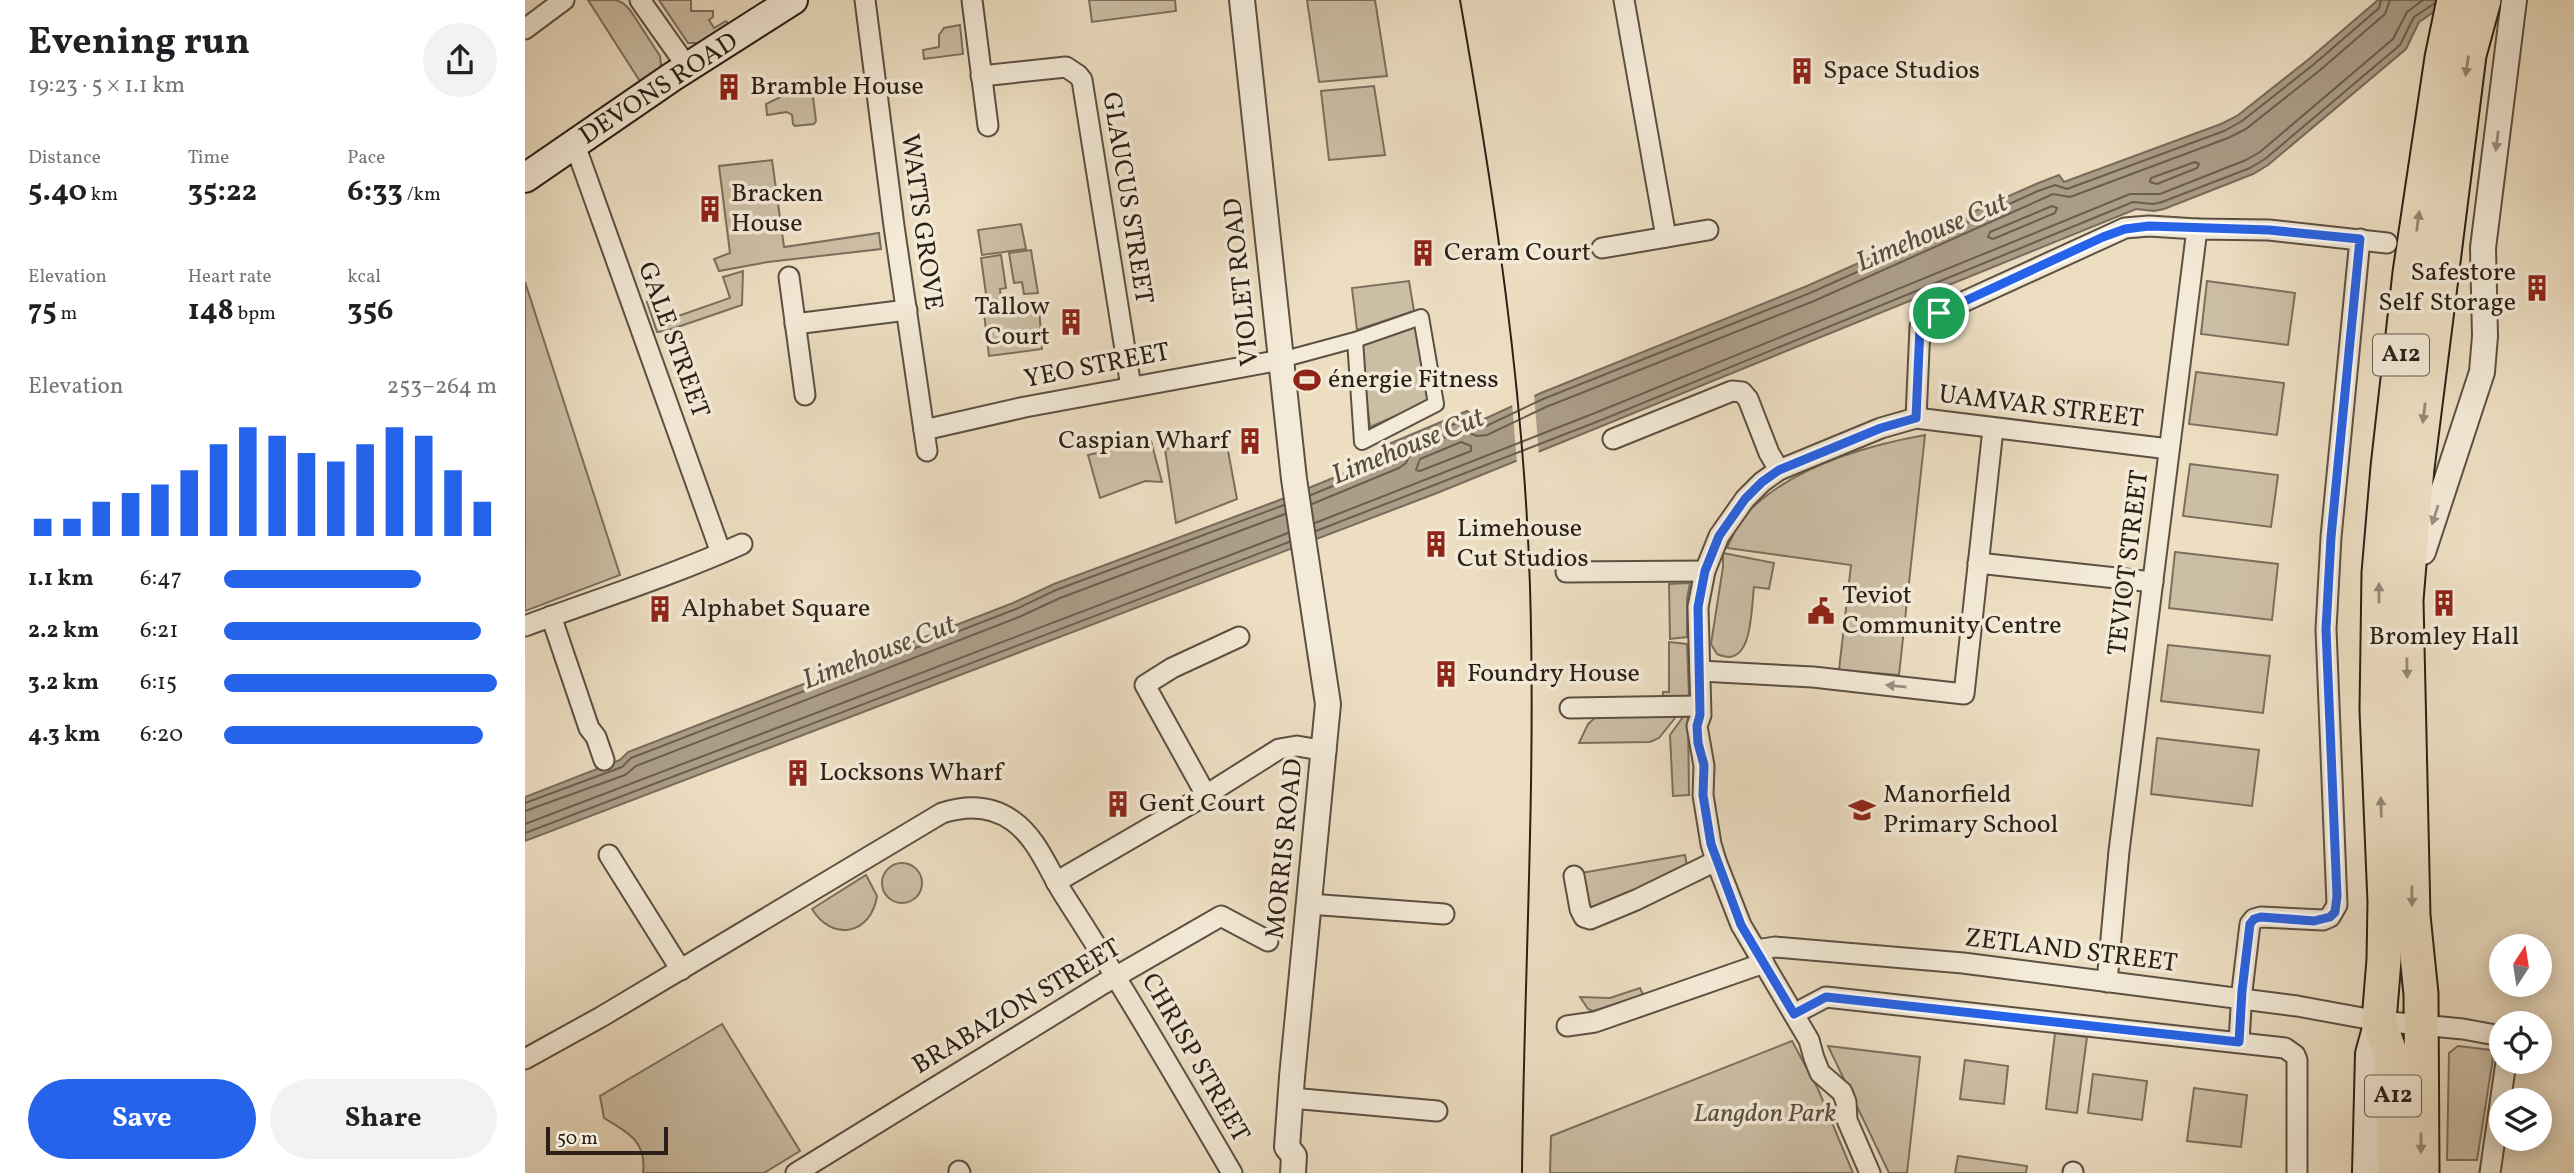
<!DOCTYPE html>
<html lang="en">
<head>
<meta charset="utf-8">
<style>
  :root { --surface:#fff; --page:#f2f2f2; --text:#202124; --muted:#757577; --accent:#2563eb }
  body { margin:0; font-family:Vollkorn,serif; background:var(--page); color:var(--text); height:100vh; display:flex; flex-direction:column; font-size:26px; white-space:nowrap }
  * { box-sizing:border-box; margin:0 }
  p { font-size:23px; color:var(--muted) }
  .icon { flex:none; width:38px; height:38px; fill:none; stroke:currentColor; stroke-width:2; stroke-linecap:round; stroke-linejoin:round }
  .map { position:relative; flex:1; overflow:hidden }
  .drawer { display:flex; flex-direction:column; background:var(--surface); width:525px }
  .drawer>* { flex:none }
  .needle { width:46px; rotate:12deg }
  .controls { position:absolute; left:1964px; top:934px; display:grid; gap:14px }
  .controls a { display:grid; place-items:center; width:63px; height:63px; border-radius:50%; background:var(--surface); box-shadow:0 4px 18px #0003; font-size:35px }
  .scale { position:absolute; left:21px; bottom:18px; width:122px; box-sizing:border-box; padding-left:7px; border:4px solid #2b2018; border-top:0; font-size:19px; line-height:24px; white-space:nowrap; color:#2b2018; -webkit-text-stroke:5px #f3ead7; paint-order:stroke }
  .pin { position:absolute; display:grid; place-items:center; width:60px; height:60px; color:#fff; margin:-30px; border:4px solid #fff; border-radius:50%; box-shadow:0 2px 7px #0007 }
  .round { display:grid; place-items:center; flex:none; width:74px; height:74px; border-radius:37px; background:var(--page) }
  .summary { display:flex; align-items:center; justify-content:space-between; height:119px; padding:0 28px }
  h1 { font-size:38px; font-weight:700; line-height:52px }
  .metrics { display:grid; grid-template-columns:repeat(3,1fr); gap:10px; height:119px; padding:7px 28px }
  .metrics div { display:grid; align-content:center }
  .metrics b { font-size:30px; font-weight:700 }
  .metrics small { font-size:19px; font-weight:400 }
  .metrics p { font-size:19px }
  .chart { height:196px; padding:14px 28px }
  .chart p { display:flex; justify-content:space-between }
  .chart svg { width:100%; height:126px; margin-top:7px; stroke:var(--accent); stroke-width:6 }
  .cta { display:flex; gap:14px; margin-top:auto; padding:14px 28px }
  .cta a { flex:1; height:80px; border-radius:42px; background:var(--accent); color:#fff; font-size:28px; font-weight:700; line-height:80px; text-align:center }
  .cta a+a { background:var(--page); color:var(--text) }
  ul { padding:0 28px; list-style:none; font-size:23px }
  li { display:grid; grid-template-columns:112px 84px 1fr; align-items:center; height:52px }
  li i { height:18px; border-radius:9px; background:var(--accent) }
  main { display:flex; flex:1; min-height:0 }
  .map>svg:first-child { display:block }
  .green { fill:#ccbea5; stroke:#7c6f5e; stroke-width:2 }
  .water { fill:#ab9d88; stroke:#786b5b; stroke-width:2 }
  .pier { fill:#eddec2 }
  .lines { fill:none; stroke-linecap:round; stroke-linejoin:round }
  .shore { stroke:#6b5e50; stroke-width:2 }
  .pedestrian-casing { stroke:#5c5042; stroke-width:18 }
  .minor-casing { stroke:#5c5042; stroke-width:23 }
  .tertiary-casing { stroke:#5c5042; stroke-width:28 }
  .secondary-casing { stroke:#2b2018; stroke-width:32 }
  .trunk-casing { stroke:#2b2018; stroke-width:37 }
  .pedestrian { stroke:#f3ead7; stroke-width:14 }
  .minor { stroke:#f3ead7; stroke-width:19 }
  .tertiary { stroke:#f3ead7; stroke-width:24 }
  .secondary { stroke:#f3ead7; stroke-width:28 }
  .trunk { stroke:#eddec2; stroke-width:33 }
  .tram { stroke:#2b2018; stroke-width:2 }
  .oneway { fill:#968876 }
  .oneway2 { fill:#998f81 }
  .route-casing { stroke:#fff; stroke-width:14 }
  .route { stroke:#2563eb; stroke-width:9 }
  .labels { text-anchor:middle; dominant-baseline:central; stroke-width:7; stroke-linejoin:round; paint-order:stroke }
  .shield { fill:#f3ead7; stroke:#675d51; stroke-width:2 }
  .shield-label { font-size:24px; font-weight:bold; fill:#2b2018 }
  .poi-label { font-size:26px; fill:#2b2018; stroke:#f3ead7; text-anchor:start }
  .street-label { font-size:26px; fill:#2b2018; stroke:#f3ead7 }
  .park-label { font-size:26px; font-style:italic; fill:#5b4f42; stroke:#f3ead7 }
  .water-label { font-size:28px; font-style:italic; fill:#584c3f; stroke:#f3ead7 }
</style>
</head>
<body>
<main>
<section class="drawer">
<div class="summary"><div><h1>Evening run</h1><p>19:23 · 5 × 1.1 km</p></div><a class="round"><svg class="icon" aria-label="share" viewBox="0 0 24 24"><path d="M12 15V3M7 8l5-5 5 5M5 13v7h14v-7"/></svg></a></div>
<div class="metrics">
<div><p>Distance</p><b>5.40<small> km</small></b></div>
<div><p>Time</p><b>35:22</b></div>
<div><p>Pace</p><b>6:33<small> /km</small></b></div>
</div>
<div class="metrics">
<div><p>Elevation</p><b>75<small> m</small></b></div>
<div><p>Heart rate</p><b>148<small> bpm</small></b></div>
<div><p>kcal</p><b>356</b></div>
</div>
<div class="chart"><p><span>Elevation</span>253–264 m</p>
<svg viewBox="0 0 160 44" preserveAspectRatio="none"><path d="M5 44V38M15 44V38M25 44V32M35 44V29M45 44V26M55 44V21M65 44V12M75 44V6M85 44V9M95 44V15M105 44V18M115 44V12M125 44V6M135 44V9M145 44V21M155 44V32"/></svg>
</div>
<ul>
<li><b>1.1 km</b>6:47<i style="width:72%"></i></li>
<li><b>2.2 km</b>6:21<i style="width:94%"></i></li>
<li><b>3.2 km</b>6:15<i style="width:100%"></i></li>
<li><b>4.3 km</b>6:20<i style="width:95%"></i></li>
</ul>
<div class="cta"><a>Save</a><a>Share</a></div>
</section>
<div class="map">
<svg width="2049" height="1173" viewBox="0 0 2049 1173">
  <rect width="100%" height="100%" fill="#eddec2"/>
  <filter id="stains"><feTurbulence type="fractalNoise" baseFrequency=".00286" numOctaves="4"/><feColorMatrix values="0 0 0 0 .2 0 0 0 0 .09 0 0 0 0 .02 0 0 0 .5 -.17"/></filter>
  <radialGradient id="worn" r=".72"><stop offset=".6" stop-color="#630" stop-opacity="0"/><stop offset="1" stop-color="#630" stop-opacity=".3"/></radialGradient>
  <g class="green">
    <path d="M63,0H91L98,3L105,10L135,56L136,64L134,72L116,83Z"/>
    <path d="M134,0H166V11H188V17L184,20L189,28L201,21L205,26L177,43H163Z"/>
    <path d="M564,0H650L651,11L567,22Z"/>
    <path d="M782,0H850L862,76L794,82Z"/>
    <path d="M435,25L438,54L399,59L398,50L414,47V35L419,28Z"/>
    <path d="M280,85H285L287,89L291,121L289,124L270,126L268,124L267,115L262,112L242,115L241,104Z"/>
    <path d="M849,86L860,155L804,160L796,91Z"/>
    <path d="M247,160L259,247L354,233L356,249L243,262L194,271L189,259L205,253L194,166Z"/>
    <path d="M496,224L501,249L457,255L453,230Z"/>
    <path d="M506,250L513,293L499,294L497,282L489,283L484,253Z"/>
    <path d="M476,255L481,288L475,289L476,299L462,301L456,258Z"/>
    <path d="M218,271L217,305L141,331L132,332L122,302L131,299L139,321L205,298L198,277Z"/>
    <path d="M884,281L889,311L832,330L827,288Z"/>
    <path d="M1682,281L1770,293L1763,345L1676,334Z"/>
    <path d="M0,282L95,575L0,611Z"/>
    <path d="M514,306L517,349L464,356L459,313Z"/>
    <path d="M892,325L905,401L845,427L834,344Z"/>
    <path d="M1671,372L1759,383L1752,435L1664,424Z"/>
    <path d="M1400,435L1374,675L1314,670L1326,565L1202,548C1208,535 1214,521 1224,511C1269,466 1339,446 1400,435Z"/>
    <path d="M696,438L701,440L712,499L651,523L640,449Z"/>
    <path d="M626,441L637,482L620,481L575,498L563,455Z"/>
    <path d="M1665,464L1753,475L1746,527L1658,516Z"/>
    <path d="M1650,552L1753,564L1747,620L1644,608Z"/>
    <path d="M1198,553L1249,563L1244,589L1229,587C1226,610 1228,671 1192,654L1186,644L1198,567Z"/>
    <path d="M1165,583L1162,599V637L1145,639L1144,584Z"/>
    <path d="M1144,642L1162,644L1164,696H1138V692H1144Z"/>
    <path d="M1643,645L1745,656L1738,713L1636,701Z"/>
    <path d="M1154,713L1134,738L1125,742L1054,743L1063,724L1072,716Z"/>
    <path d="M1158,717H1163L1164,795L1148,796L1145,735Z"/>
    <path d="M1632,738L1734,750L1727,806L1626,794Z"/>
    <path d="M1160,855L1162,866L1069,909L1062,903L1056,873Z"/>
    <circle cx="377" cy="883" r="20"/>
    <path d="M341,875L352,896C346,935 307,942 287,909Z"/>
    <path d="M1115,988L1118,995L1068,1011L1063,1009L1055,997L1085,998Z"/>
    <path d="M197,1024L275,1151L239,1173H118C122,1142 103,1132 79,1118L75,1096Z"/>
    <path d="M1530,1033L1562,1037L1552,1113L1521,1109Z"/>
    <path d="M1267,1041L1293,1089L1328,1173H1025L1026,1136Z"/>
    <path d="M1303,1046L1395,1057L1382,1173H1364Z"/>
    <path d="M1933,1046L1966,1050L1968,1058L1952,1160H1922L1924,1053Z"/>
    <path d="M1440,1060L1483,1066L1479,1104L1435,1099Z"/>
    <path d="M1568,1074L1622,1081L1617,1120L1563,1113Z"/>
    <path d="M1669,1088L1722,1095L1716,1147L1662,1141Z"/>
    <path d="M1433,1156L1502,1166L1501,1173H1430Z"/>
  </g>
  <path class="water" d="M1853,0H1927L1894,22L1881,49L1743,165L1728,174L1639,209L1629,211L1611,209L912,493L0,841V797L95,760L103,752L488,603L529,584L752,501L869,453L866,443L942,411L955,421L1016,393L1282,286L1511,184L1534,175L1539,182L1696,124L1712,116L1784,59Z"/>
  <path class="pier" d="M1009,393L1014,456L992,464L987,403Z"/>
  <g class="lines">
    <g class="shore">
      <path d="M1670,162L1674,164L1672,168L1632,184L1625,182L1626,178Z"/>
      <path d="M1527,206L1532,208L1530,213L1468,239L1463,237L1465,232Z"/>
      <path d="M936,442L946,446V451L895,471L891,470L895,459Z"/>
      <path d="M786,495L871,460L875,456L877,446L939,420L952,427H959L1018,399L1285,293L1513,191L1530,185L1542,189L1699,131L1717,121L1788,65L1854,8L1856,0"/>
      <path d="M787,504L874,468L881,463L886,452L937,430L952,436L962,435L1021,407L1289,301L1517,199L1528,194L1545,197L1703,138L1721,129L1794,71L1860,14L1865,0"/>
      <path d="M790,523L1070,413L1605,194H1635L1721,160L1735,152L1868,39L1882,12L1898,0"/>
      <path d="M791,531L1074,421L1608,202L1628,204L1637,202L1725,168L1740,159L1875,45L1889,17L1910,3"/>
      <path d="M0,803L97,767L106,758L491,609L531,590L759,505"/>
      <path d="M0,811L100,775L111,766L494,617L535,598L760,514"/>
      <path d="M0,824L763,533"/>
      <path d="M0,833L764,542"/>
    </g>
    <defs>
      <path id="pedestrian" d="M756,360L830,340L896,317L911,404L837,442L830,340"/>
      <g id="minor">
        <path d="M115,0L163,68"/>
        <path d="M340,0L369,226L402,451"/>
        <path d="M447,0L463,126"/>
        <path d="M1099,0L1141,237"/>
        <path d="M0,29L39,0"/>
        <path d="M456,76L541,67L553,75L557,80L606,387"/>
        <path d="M50,145L196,553"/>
        <path d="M1077,248L1183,230"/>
        <path d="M264,277L280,395"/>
        <path d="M270,324L382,310"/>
        <path d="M1391,418L1395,327L1414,313L1600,228L1624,226L1672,229"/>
        <path d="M399,430L500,407L756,360"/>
        <path d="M1088,439L1207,391L1217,392L1223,399L1244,453L1254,470"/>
        <path d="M1453,563L1628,582"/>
        <path d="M1041,572L1180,571"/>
        <path d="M26,616L64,728L71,737L79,760"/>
        <path d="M0,626C73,599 146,576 217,544"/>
        <path d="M1175,671L1288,677L1439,694L1468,429"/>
        <path d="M1045,708L1175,706"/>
        <path d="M681,795L620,685L647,668L714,637"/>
        <path d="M84,855L156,970"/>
        <path d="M1049,876L1055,909L1059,917L1065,919L1111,900L1191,861"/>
        <path d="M531,882L681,795L754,749L772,746L801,751"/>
        <path d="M784,904L919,914"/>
        <path d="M1231,950L1250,947L1438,963L1772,1006L1854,1021L1938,1029L1976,1036"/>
        <path d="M1582,982L1594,851L1672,229L1744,230L1862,243"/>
        <path d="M1269,1014L1301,997L1760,1048L1770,1055L1772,1060V1173"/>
        <path d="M1042,1026L1070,1022L1239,963"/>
        <path d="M1714,1042L1717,991L1725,924L1729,919L1736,917L1798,920L1805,917L1812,905L1801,629L1806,537L1835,239"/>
        <path d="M0,1059L76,1017L417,813C442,805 466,805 488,821C512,838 524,871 539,895C598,986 652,1079 707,1173"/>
        <path d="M766,1098L912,1111"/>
        <path d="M434,1171L435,1173"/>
        <path d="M271,1173L578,984L696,916L743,941"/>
        <path d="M1345,1173L1322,1120L1321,1102L1317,1092L1295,1073L1289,1058L1284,1040L1216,925L1191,861L1186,844L1178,795L1179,766L1172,726L1176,715L1173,607L1180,571L1194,536L1220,499L1237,482L1254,470L1356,428L1391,418L1644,449"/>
        <path d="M1548,1173V1172"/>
        <path d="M1965,1173L1981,1062"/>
      </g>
      <g id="tertiary">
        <path d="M717,0L769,479L803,704L767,1077L762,1147L769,1156L768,1173"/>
        <path d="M1898,552L1957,372L1960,336L1958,248L1989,0"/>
      </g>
      <g id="secondary">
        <path d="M0,178L147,77L268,0"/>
        <path d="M1842,1173L1845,1054L1854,1021"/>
      </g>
      <g id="trunk">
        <path d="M1870,1173L1866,1055L1854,1021L1859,960L1860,902L1852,710L1854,573L1863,467L1885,273L1917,58L1929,0"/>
        <path d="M1897,1173L1896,994L1888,916L1881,600L1892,468L1941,79L1944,55L1959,0"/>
      </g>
    </defs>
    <use href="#pedestrian" class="pedestrian-casing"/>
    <use href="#minor" class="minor-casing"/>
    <use href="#tertiary" class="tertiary-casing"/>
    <use href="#secondary" class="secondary-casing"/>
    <use href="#trunk" class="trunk-casing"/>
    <use href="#pedestrian" class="pedestrian"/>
    <use href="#minor" class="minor"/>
    <use href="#tertiary" class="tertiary"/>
    <use href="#secondary" class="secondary"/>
    <use href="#trunk" class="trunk"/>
    <path class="tram" d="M935,0C969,194 999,390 1005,587C1011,782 999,978 997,1173"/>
  </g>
  <defs><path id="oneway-solid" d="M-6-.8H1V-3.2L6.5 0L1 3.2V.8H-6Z" transform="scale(1.75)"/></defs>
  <g class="oneway">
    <use href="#oneway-solid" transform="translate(1942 66) rotate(98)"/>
    <use href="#oneway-solid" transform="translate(1893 221) rotate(-82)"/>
    <use href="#oneway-solid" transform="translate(1899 413) rotate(97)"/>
    <use href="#oneway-solid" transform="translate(1854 593) rotate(-90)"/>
    <use href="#oneway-solid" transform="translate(1882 668) rotate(89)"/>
    <use href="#oneway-solid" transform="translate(1856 807) rotate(-92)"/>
    <use href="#oneway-solid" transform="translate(1887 896) rotate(89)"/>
    <use href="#oneway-solid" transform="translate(1896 1143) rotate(90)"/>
  </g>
  <g class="oneway2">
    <use href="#oneway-solid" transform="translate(1972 141) rotate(97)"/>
    <use href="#oneway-solid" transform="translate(1910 515) rotate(108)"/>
    <use href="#oneway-solid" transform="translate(1371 686) rotate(-174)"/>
  </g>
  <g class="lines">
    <defs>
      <path id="route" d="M1624,226L1744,230L1835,239L1806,537L1801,629L1812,896L1810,912L1805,917L1789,921L1736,917L1729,919L1725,924L1717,991L1714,1042L1301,997L1269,1014L1216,925L1186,844L1178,795L1179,765L1173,743L1172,726L1175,715L1173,607L1180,571L1194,536L1220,499L1237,482L1254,470L1356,428L1391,418L1395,327L1414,313L1578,237L1600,229Z"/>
    </defs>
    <use href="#route" class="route-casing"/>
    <use href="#route" class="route"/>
  </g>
  <defs>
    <symbol id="building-bare" viewBox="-9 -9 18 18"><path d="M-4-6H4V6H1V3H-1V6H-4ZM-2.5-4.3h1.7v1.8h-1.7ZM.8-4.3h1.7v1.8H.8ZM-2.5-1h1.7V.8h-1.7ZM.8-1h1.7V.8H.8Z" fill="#8f2418" stroke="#f3ead7" stroke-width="2.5" paint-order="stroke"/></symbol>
    <symbol id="stadium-bare" viewBox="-9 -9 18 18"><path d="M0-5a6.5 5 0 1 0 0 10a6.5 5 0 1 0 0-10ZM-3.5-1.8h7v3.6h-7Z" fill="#8f2418" stroke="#f3ead7" stroke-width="2.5" paint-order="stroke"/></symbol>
    <symbol id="civic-bare" viewBox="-9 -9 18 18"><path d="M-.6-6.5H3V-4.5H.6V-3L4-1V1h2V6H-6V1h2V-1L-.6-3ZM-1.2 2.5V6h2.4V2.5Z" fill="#8f2418" stroke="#f3ead7" stroke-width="2.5" paint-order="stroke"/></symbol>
    <symbol id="school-bare" viewBox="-9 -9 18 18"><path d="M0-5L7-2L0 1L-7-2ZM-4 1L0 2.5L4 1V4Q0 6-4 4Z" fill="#8f2418" stroke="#f3ead7" stroke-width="2.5" paint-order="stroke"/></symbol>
  </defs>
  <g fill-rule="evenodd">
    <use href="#building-bare" x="1258" y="52" width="38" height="38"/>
    <use href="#building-bare" x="185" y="68" width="38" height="38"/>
    <use href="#building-bare" x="166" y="190" width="38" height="38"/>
    <use href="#building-bare" x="879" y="234" width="38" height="38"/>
    <use href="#building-bare" x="1993" y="269" width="38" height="38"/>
    <use href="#building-bare" x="527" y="303" width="38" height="38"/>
    <use href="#stadium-bare" x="763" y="361" width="38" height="38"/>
    <use href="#building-bare" x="706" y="422" width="38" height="38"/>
    <use href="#building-bare" x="892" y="525" width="38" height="38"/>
    <use href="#building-bare" x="1900" y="584" width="38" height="38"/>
    <use href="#building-bare" x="116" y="590" width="38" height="38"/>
    <use href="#civic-bare" x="1277" y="592" width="38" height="38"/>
    <use href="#building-bare" x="902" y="655" width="38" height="38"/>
    <use href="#building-bare" x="254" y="754" width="38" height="38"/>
    <use href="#building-bare" x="574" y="785" width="38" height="38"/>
    <use href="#school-bare" x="1318" y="791" width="38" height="38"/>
  </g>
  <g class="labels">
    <g class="shield">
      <rect x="1848" y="334.5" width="56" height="41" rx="5"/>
      <rect x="1840" y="1075.5" width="56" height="41" rx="5"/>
    </g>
    <g class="shield-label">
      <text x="1876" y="355">A12</text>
      <text x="1868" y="1096">A12</text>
    </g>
    <g class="poi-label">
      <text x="1298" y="71">Space Studios</text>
      <text x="225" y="87">Bramble House</text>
      <text x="206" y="194">Bracken<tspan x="206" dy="30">House</tspan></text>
      <text x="919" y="253">Ceram Court</text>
      <text x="1991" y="273" text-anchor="end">Safestore<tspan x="1991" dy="30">Self Storage</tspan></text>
      <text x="525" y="307" text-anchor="end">Tallow<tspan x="525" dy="30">Court</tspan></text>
      <text x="803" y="380">énergie Fitness</text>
      <text x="704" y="441" text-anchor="end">Caspian Wharf</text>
      <text x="932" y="529">Limehouse<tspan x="932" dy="30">Cut Studios</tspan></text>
      <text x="1317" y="596">Teviot<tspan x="1317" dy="30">Community Centre</tspan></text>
      <text x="156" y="609">Alphabet Square</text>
      <text x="1919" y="637" text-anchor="middle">Bromley Hall</text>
      <text x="942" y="674">Foundry House</text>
      <text x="294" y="773">Locksons Wharf</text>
      <text x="1358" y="795">Manorfield<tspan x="1358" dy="30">Primary School</tspan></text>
      <text x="614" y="804">Gent Court</text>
    </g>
    <g class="street-label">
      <text transform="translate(134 89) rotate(-33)">DEVONS ROAD</text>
      <text transform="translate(602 198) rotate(81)">GLAUCUS STREET</text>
      <text transform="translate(396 222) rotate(82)">WATTS GROVE</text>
      <text transform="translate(717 282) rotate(-96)">VIOLET ROAD</text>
      <text transform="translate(148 340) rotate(70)">GALE STREET</text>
      <text transform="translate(572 366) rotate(-11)">YEO STREET</text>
      <text transform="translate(1516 407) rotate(7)">UAMVAR STREET</text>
      <text transform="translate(1604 563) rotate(-83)">TEVIOT STREET</text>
      <text transform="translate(760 849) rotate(-84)">MORRIS ROAD</text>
      <text transform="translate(1546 951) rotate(7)">ZETLAND STREET</text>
      <text transform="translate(492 1007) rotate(-31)">BRABAZON STREET</text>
      <text transform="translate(670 1058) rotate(60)">CHRISP STREET</text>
    </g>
    <g class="park-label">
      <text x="1240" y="1114">Langdon Park</text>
    </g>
    <g class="water-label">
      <text transform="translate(1407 233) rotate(-23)">Limehouse Cut</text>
      <text transform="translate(883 447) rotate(-22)">Limehouse Cut</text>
      <text transform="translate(354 653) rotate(-21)">Limehouse Cut</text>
    </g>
  </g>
  <rect width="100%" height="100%" filter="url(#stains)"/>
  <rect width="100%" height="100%" fill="url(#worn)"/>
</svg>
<div class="controls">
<a><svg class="needle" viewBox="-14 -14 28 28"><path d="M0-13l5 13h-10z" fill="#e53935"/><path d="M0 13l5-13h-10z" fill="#757577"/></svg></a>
<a><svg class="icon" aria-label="locate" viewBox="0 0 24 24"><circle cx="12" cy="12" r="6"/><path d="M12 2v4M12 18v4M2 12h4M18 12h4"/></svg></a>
<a><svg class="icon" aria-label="layers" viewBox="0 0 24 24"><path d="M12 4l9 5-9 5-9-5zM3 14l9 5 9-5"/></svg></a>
</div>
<div class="scale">50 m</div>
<div class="pin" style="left:1414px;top:313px;background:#1e9e55"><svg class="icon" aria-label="arrive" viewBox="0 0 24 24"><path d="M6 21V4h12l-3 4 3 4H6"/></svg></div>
</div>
</main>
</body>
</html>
